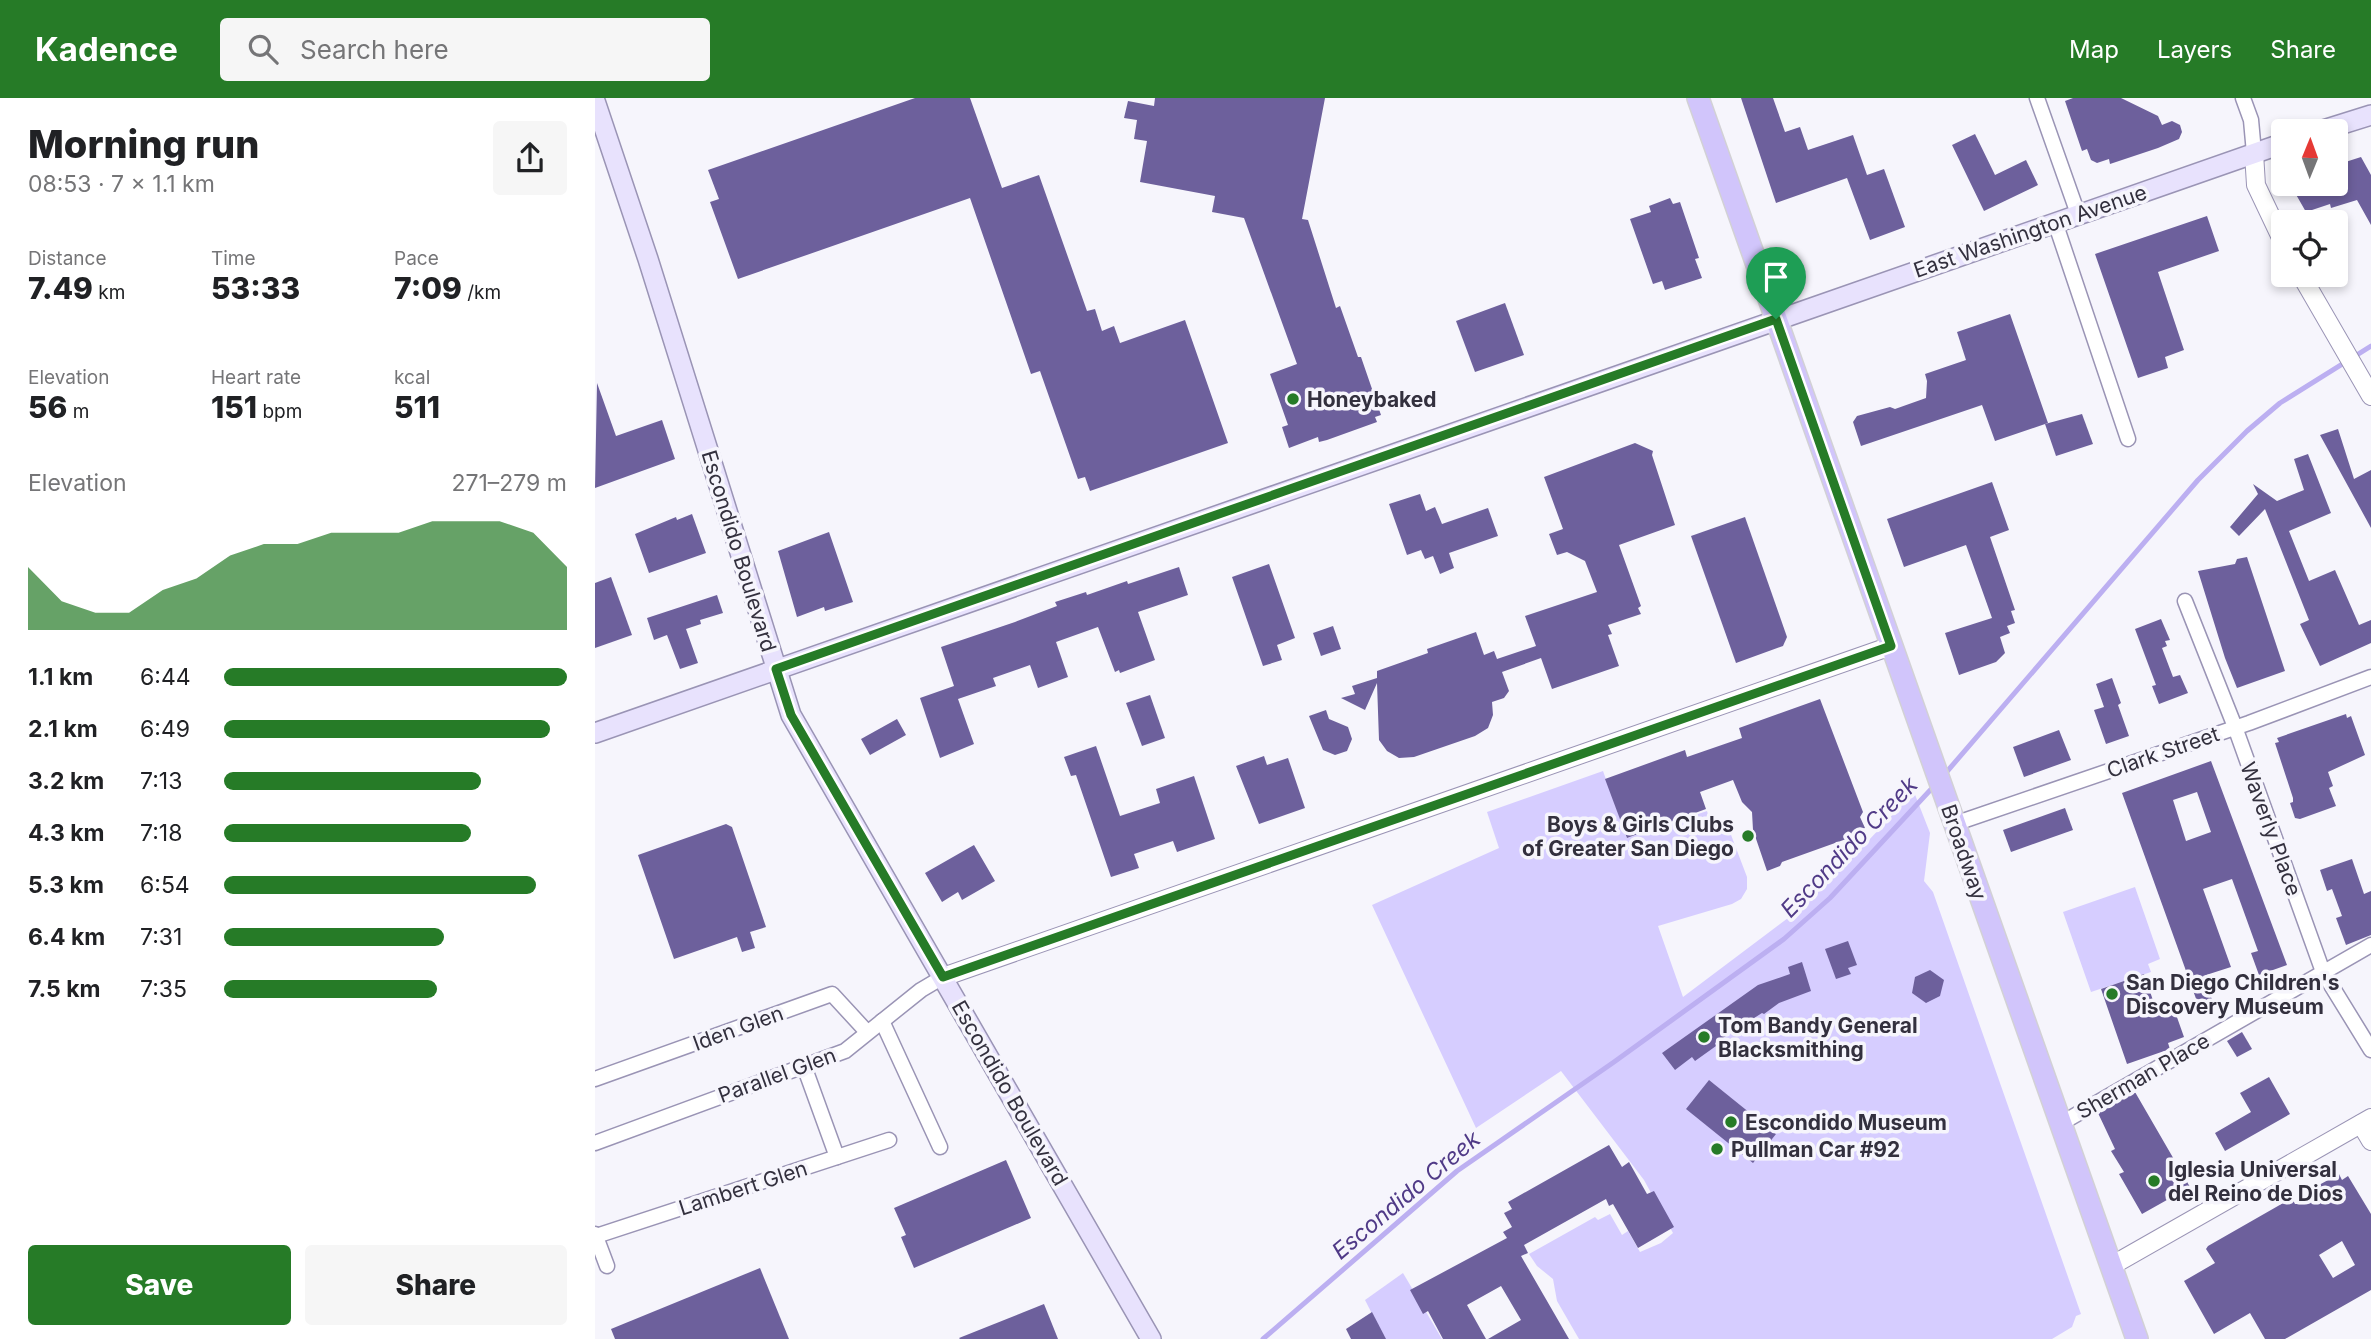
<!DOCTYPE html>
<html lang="en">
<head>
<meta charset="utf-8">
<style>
  :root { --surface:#fff; --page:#f6f6f6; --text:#202124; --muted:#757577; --accent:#267b27 }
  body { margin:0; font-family:Inter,sans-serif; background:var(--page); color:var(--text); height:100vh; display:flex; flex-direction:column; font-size:26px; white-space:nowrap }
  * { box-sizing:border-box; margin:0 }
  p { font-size:23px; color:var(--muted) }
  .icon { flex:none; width:38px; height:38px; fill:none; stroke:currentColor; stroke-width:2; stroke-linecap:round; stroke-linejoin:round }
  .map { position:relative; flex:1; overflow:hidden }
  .side { display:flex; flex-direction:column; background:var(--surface); width:595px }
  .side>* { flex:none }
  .needle { width:46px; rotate:1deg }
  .controls { position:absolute; left:1676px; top:21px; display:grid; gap:14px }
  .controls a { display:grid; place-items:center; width:77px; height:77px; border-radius:7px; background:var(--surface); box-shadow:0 4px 10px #0003; font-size:35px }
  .pin { position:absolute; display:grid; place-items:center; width:60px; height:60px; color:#fff; margin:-72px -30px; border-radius:50% 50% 50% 0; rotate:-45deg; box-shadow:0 0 7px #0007 }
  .pin .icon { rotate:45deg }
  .round { display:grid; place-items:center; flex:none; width:74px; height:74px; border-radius:7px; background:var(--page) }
  .headline { display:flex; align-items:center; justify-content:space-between; height:119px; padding:0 28px }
  h1 { font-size:38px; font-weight:800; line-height:52px }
  .figures { display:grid; grid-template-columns:repeat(3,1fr); gap:10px; height:119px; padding:7px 28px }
  .figures div { display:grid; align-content:center }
  .figures b { font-size:30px; font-weight:800 }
  .figures small { font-size:19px; font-weight:400 }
  .figures p { font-size:19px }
  .chart { height:196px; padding:14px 28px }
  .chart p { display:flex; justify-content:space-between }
  .chart svg { width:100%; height:126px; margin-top:7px; fill:var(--accent); opacity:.7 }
  .action { display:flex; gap:14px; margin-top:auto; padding:14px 28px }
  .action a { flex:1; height:80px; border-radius:7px; background:var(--accent); color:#fff; font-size:28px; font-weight:800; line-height:80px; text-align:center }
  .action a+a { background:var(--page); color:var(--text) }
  ul { padding:0 28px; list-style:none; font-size:23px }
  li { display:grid; grid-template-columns:112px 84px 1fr; align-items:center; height:52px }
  li i { height:18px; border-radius:9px; background:var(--accent) }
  header { display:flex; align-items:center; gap:42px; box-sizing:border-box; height:98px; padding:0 35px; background:var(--accent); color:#fff }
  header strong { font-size:33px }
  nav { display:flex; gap:38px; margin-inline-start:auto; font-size:24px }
  .search { width:490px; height:63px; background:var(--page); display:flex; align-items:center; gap:18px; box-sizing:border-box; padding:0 24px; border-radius:7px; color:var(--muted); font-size:26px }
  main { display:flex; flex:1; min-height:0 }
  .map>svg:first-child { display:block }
  .green { fill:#d6cdff }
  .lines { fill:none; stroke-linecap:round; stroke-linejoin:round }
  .stream { stroke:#bcaff1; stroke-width:5 }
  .building { fill:#6d609c; fill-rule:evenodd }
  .minor-casing { stroke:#9a94b5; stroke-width:17 }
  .tertiary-casing { stroke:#9a94b5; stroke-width:20 }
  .secondary-casing { stroke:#9a94b5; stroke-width:22 }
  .primary-casing { stroke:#d2d1d5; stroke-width:24 }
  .minor { stroke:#fff; stroke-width:14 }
  .tertiary { stroke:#fff; stroke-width:18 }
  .secondary { stroke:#e8e2fd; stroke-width:19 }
  .primary { stroke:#d1c5fb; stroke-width:21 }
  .route-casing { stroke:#fff; stroke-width:14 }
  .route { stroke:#267b27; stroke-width:9 }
  .poi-dot { fill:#267b27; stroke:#f6f5fc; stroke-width:2.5 }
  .labels { text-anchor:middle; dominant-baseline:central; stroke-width:7; stroke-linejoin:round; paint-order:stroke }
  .street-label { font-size:21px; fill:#33303e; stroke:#f6f5fc }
  .poi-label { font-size:21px; font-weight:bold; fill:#33303e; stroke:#f6f5fc; text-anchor:start }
  .water-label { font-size:23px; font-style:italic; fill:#503a87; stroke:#f6f5fc }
</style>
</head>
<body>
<header>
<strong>Kadence</strong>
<div class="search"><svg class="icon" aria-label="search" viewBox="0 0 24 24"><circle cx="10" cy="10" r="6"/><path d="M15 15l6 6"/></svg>Search here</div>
<nav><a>Map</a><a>Layers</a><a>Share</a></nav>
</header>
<main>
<section class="side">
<div class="headline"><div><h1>Morning run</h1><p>08:53 · 7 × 1.1 km</p></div><a class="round"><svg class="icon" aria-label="share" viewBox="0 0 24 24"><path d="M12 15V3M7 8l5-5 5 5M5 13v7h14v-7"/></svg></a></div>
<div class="figures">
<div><p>Distance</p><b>7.49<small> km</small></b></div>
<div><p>Time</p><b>53:33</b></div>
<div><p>Pace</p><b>7:09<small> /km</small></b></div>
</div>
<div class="figures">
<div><p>Elevation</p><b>56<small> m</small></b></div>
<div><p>Heart rate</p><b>151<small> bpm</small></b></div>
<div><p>kcal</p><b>511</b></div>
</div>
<div class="chart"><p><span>Elevation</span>271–279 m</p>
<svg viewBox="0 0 160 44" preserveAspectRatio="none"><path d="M0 44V22L10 34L20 38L30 38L40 30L50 26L60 18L70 14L80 14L90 10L100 10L110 10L120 6L130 6L140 6L150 10L160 22V44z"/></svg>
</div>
<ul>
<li><b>1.1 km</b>6:44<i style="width:100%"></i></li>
<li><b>2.1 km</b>6:49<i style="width:95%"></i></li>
<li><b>3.2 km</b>7:13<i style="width:75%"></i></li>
<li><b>4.3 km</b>7:18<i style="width:72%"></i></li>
<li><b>5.3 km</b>6:54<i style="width:91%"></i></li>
<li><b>6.4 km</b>7:31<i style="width:64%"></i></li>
<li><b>7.5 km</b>7:35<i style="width:62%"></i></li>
</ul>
<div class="action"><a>Save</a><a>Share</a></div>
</section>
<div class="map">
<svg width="1776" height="1241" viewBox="0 0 1776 1241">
  <rect width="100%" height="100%" fill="#f6f5fc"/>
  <g class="green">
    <path d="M1008,673L1032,740L1112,713L1116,726L1130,721L1152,779V791L1146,801L1137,806L1063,828L1088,899L1197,817L1258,759L1319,694L1335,735L1329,783L1338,794L1486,1216L1481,1218L1477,1229L1457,1241H984L962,1203L958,1181L942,1168L934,1156L1000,1119L1003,1122L1015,1116L1027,1137L1033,1133L1045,1154L1066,1145L1078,1135L1049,1082L966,973L881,1030L777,807L904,750L892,714Z"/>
    <path d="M1540,789L1565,861L1553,866L1556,874L1496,894L1468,814Z"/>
    <path d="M808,1175L847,1241H790L770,1202Z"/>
  </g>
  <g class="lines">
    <g class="stream">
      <path d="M1349,677L1603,382L1652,333L1685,305L1776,248"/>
      <path d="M668,1241L862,1073L1019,964L1189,841L1235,800L1340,687"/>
    </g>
  </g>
  <g class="building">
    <path d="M320,0H375L407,90L444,77L492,213L500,211L507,233L519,228L525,245L590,222L633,345L495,393L490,379L483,381L445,273L436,276L375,100L143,181L115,104L124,101L113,72Z"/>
    <path d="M560,0H730L707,121L713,122L741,210L745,208L763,259H766L786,317L780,319L782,324L732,342L724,344L723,339L694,350L687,329L693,327L675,276L702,266L649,120L617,114L620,98L545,84L552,43L539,41L542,22L529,20L533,3L559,8Z"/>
    <path d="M1146,0H1178L1190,34L1205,29L1213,52L1258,37L1272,77L1289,71L1310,129L1275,142L1252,80L1181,105Z"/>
    <path d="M1478,0H1526L1563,18L1567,27L1577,23L1585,27L1587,34L1584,41L1563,50L1515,66L1514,61L1502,65L1496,62L1492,51L1487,53L1470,3Z"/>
    <path d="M1380,36L1400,77L1431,62L1443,87L1389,113L1357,47Z"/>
    <path d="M1766,59L1776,77V127L1762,102L1736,110L1735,106L1711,114L1695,86H1741V67Z"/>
    <path d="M1075,100L1078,106L1085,104L1104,160L1100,161L1107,180L1070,192L1067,183L1058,186L1035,121L1056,114L1054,108Z"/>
    <path d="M1612,118L1624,153L1563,174L1589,252L1570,259L1573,270L1543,280L1500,156Z"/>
    <path d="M910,205L929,257L880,274L861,223Z"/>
    <path d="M1415,216L1453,325L1400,343L1387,307L1266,348L1258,324L1262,318L1295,309L1300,311L1331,300L1332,283L1330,276L1371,262L1362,234Z"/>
    <path d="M2,285L21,338L67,322L80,361L0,390Z"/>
    <path d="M1487,316L1498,346L1461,358L1450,326Z"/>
    <path d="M1743,331L1759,381L1776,372V430L1725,337Z"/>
    <path d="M1040,345L1058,353L1057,357L1080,427L1024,447L1046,508L1043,510L1046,516L1013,527L1017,536L1013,537L1024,568L957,591L946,560L907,574L914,593L909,600L897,604L898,617L893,630L880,638L819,659L804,660L792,653L784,642L782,585L770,612L746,600L760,596L757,588L782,580V573L833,555L832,551L881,534L889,557L899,553L902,561L941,548L930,518L1002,494L990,463L972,454L962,457L954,436L968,431L949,379Z"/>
    <path d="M1713,356L1736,415L1694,433L1714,483L1740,472L1764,527L1776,522V545L1725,568L1705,526L1714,522L1670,411L1644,438L1635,429L1663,396L1658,386L1682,403L1709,392L1699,361Z"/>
    <path d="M1397,384L1414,432L1395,439L1420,512L1416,513L1420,525L1412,528L1415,535L1405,539L1410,555L1401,564L1364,577L1350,535L1397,520L1371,447L1309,469L1292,421Z"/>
    <path d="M825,396L831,413L840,409L847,426L893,410L903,438L854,455L859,470L845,476L838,458L830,461L826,452L812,457L794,406Z"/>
    <path d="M97,416L111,455L54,475L40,436L81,419L82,422Z"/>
    <path d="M1150,419L1192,539L1188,548L1141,565L1096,438Z"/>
    <path d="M234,434L258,504L230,513L229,509L202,519L183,453Z"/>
    <path d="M1652,459L1690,573L1642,590L1630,560L1603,473L1640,466L1642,461Z"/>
    <path d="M674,466L700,540L682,547L687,562L668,568L637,479Z"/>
    <path d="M584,469L593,497L543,514L560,562L525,575L524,572L520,574L503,529L461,544L473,579L443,590L435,567L398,580L401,588L363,601L379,646L345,660L325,600L359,588L346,549L420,524L462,508L460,504L491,494L492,497L532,483L533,486Z"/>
    <path d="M16,479L37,537L0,550V485Z"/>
    <path d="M122,497L128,515L105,522L106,526L91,531L103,565L85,571L72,537L59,542L52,520Z"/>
    <path d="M1566,521L1575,542L1570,543L1572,548L1567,550L1578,579L1585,577L1593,595L1564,606L1557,588L1561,587L1540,531Z"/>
    <path d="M738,528L746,551L726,558L718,535Z"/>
    <path d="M1517,580L1526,605L1523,607L1534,638L1511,646L1499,612L1509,609L1501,586Z"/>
    <path d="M555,597L570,640L547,648L531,605Z"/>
    <path d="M1225,601L1268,714L1265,719L1270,730L1257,734L1254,740L1187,764L1185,768L1172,773L1158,732L1157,714L1147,704L1138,682L1105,694L1111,711L1032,740L1010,681L1090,652L1092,659L1147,640L1144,630Z"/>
    <path d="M731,612L734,621L753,629L757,641L752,653L740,657L728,652L714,618Z"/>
    <path d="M1751,616L1752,620L1756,618L1770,657L1733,674L1738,688L1734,690L1741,708L1705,721L1700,720L1695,705L1698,704V700L1680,645L1684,644L1682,640Z"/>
    <path d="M302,621L311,637L275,657L266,641Z"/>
    <path d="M1464,632L1476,662L1429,679L1418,649Z"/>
    <path d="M501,648L525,718L565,705L561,691L599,678L620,741L582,754L578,743L539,756L544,770L516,779L481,677L476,678L469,659Z"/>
    <path d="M669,658L672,667L693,660L710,710L664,726L641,668Z"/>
    <path d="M1616,663L1692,867L1664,877L1656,855L1663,853L1637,781L1608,791L1636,869L1608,878L1618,904L1604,909L1527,695ZM1602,694L1616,734L1591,743L1578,702Z"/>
    <path d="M1470,710L1478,732L1416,754L1408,732Z"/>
    <path d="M131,726L137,729L171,829L155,834L160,850L147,854L142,839L79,861L43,757Z"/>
    <path d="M379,747L400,783L367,802L363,794L347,804L330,775Z"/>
    <path d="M1757,761L1769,796L1776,793V837L1751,847L1741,820L1747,818L1737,791L1732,793L1725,772Z"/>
    <path d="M1253,843L1262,867L1253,870L1256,876L1241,881L1230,851Z"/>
    <path d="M1207,864L1216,893L1184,905L1169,916L1167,915L1120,945L1121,948L1100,963L1097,959L1080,972L1067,955L1163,887L1195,876L1193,869Z"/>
    <path d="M1335,872L1349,882L1345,898L1331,905L1317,895L1320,879Z"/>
    <path d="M1549,876L1562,914L1578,908L1589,939L1573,945L1575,951L1532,966L1506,891Z"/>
    <path d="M1647,934L1657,951L1642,959L1632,943Z"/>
    <path d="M1674,979L1695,1016L1630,1053L1620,1035L1656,1014L1645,995Z"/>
    <path d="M1114,982L1181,1036L1158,1065L1091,1011Z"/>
    <path d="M1540,994L1595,1089L1547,1116L1524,1076L1529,1074L1516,1053L1520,1051L1503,1015Z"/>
    <path d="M1014,1047L1027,1069L1034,1064L1052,1096L1059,1093L1079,1129L1043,1150L1018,1106L1014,1108L1011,1101L929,1147L933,1155L926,1158L974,1241H893L926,1222L906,1188L872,1207L891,1241H848L833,1213L828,1216L815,1192L912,1140L908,1134L917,1129L909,1115L917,1111L913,1104Z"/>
    <path d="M411,1062L436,1120L319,1170L306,1139L311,1137L299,1110Z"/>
    <path d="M1744,1076L1747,1082L1753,1078L1776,1116V1192L1690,1241H1670L1655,1215L1619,1236L1589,1183L1620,1165L1611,1151L1613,1148L1697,1100L1700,1106H1705L1728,1093L1724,1087ZM1747,1143L1760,1167L1738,1180L1724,1157Z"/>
    <path d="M165,1170L194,1241H20L16,1231Z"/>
    <path d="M449,1206L463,1241H365L364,1240Z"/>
    <path d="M777,1214L791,1241H756L751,1231Z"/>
  </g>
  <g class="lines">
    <defs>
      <g id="minor">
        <path d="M1442,0L1483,116"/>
        <path d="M1648,0L1656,22L1659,55"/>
        <path d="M1460,124L1533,341"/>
        <path d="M1590,503L1640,629L1728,874L1776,952"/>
        <path d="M1359,726L1654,625L1776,579"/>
        <path d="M287,923L345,1049"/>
        <path d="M209,968L242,1059"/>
        <path d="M0,981L237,896L272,934"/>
        <path d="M1465,1026L1776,847"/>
        <path d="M0,1045L250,953L326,892L348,879"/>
        <path d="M0,1136L12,1168"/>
        <path d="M1,1138L294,1042"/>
      </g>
      <g id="tertiary">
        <path d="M1659,55L1661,87L1689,146"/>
        <path d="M1706,177L1776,298"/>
        <path d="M348,879L1296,548"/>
        <path d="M1766,1026L1776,1043"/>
        <path d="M1516,1168L1776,1020"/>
      </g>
      <g id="secondary">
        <path d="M0,3L53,161L196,617L556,1241"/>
        <path d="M1725,33L1776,17"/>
        <path d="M0,635L1689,45"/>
      </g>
      <path id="primary" d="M1103,0L1542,1241"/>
    </defs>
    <use href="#minor" class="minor-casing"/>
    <use href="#tertiary" class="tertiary-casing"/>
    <use href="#secondary" class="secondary-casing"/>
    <use href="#primary" class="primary-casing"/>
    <use href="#minor" class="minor"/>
    <use href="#tertiary" class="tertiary"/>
    <use href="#secondary" class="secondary"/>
    <use href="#primary" class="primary"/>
  </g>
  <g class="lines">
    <defs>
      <path id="route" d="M1181,221L1296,548L348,879L196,617L181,571Z"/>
    </defs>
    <use href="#route" class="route-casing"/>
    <use href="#route" class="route"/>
  </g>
  <g class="poi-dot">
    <circle cx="698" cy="301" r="7"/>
    <circle cx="1153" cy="738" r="7"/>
    <circle cx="1517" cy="896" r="7"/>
    <circle cx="1109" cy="939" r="7"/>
    <circle cx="1136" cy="1024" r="7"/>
    <circle cx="1122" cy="1051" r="7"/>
    <circle cx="1559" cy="1083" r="7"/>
  </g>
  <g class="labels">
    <g class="street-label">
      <text transform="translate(1435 133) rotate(-19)">East Washington Avenue</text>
      <text transform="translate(144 453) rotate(73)">Escondido Boulevard</text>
      <text transform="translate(1568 654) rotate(-19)">Clark Street</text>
      <text transform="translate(1676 731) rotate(70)">Waverly Place</text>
      <text transform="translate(1369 754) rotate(71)">Broadway</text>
      <text transform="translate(143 930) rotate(-20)">Iden Glen</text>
      <text transform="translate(182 977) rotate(-20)">Parallel Glen</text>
      <text transform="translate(1548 978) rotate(-30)">Sherman Place</text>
      <text transform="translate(415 995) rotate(60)">Escondido Boulevard</text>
      <text transform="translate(148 1090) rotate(-18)">Lambert Glen</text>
    </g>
    <g class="poi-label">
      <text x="712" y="301">Honeybaked</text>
      <text x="1139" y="726" text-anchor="end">Boys &amp; Girls Clubs<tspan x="1139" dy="24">of Greater San Diego</tspan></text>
      <text x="1531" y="884">San Diego Children's<tspan x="1531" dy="24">Discovery Museum</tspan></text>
      <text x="1123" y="927">Tom Bandy General<tspan x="1123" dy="24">Blacksmithing</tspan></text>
      <text x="1150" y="1024">Escondido Museum</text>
      <text x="1136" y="1051">Pullman Car #92</text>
      <text x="1573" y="1071">Iglesia Universal<tspan x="1573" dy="24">del Reino de Dios</tspan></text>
    </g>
    <g class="water-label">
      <text transform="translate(1254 749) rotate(-46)">Escondido Creek</text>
      <text transform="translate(811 1097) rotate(-40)">Escondido Creek</text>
    </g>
  </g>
</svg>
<div class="controls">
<a><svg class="needle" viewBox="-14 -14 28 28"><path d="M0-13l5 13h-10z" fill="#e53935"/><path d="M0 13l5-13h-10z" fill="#757577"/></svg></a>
<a><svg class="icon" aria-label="locate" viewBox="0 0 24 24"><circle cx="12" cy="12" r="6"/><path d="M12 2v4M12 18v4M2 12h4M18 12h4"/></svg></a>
</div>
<div class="pin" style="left:1181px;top:221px;background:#1e9e55"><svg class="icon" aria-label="arrive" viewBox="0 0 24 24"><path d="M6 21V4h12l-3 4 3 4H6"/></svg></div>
</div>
</main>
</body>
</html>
